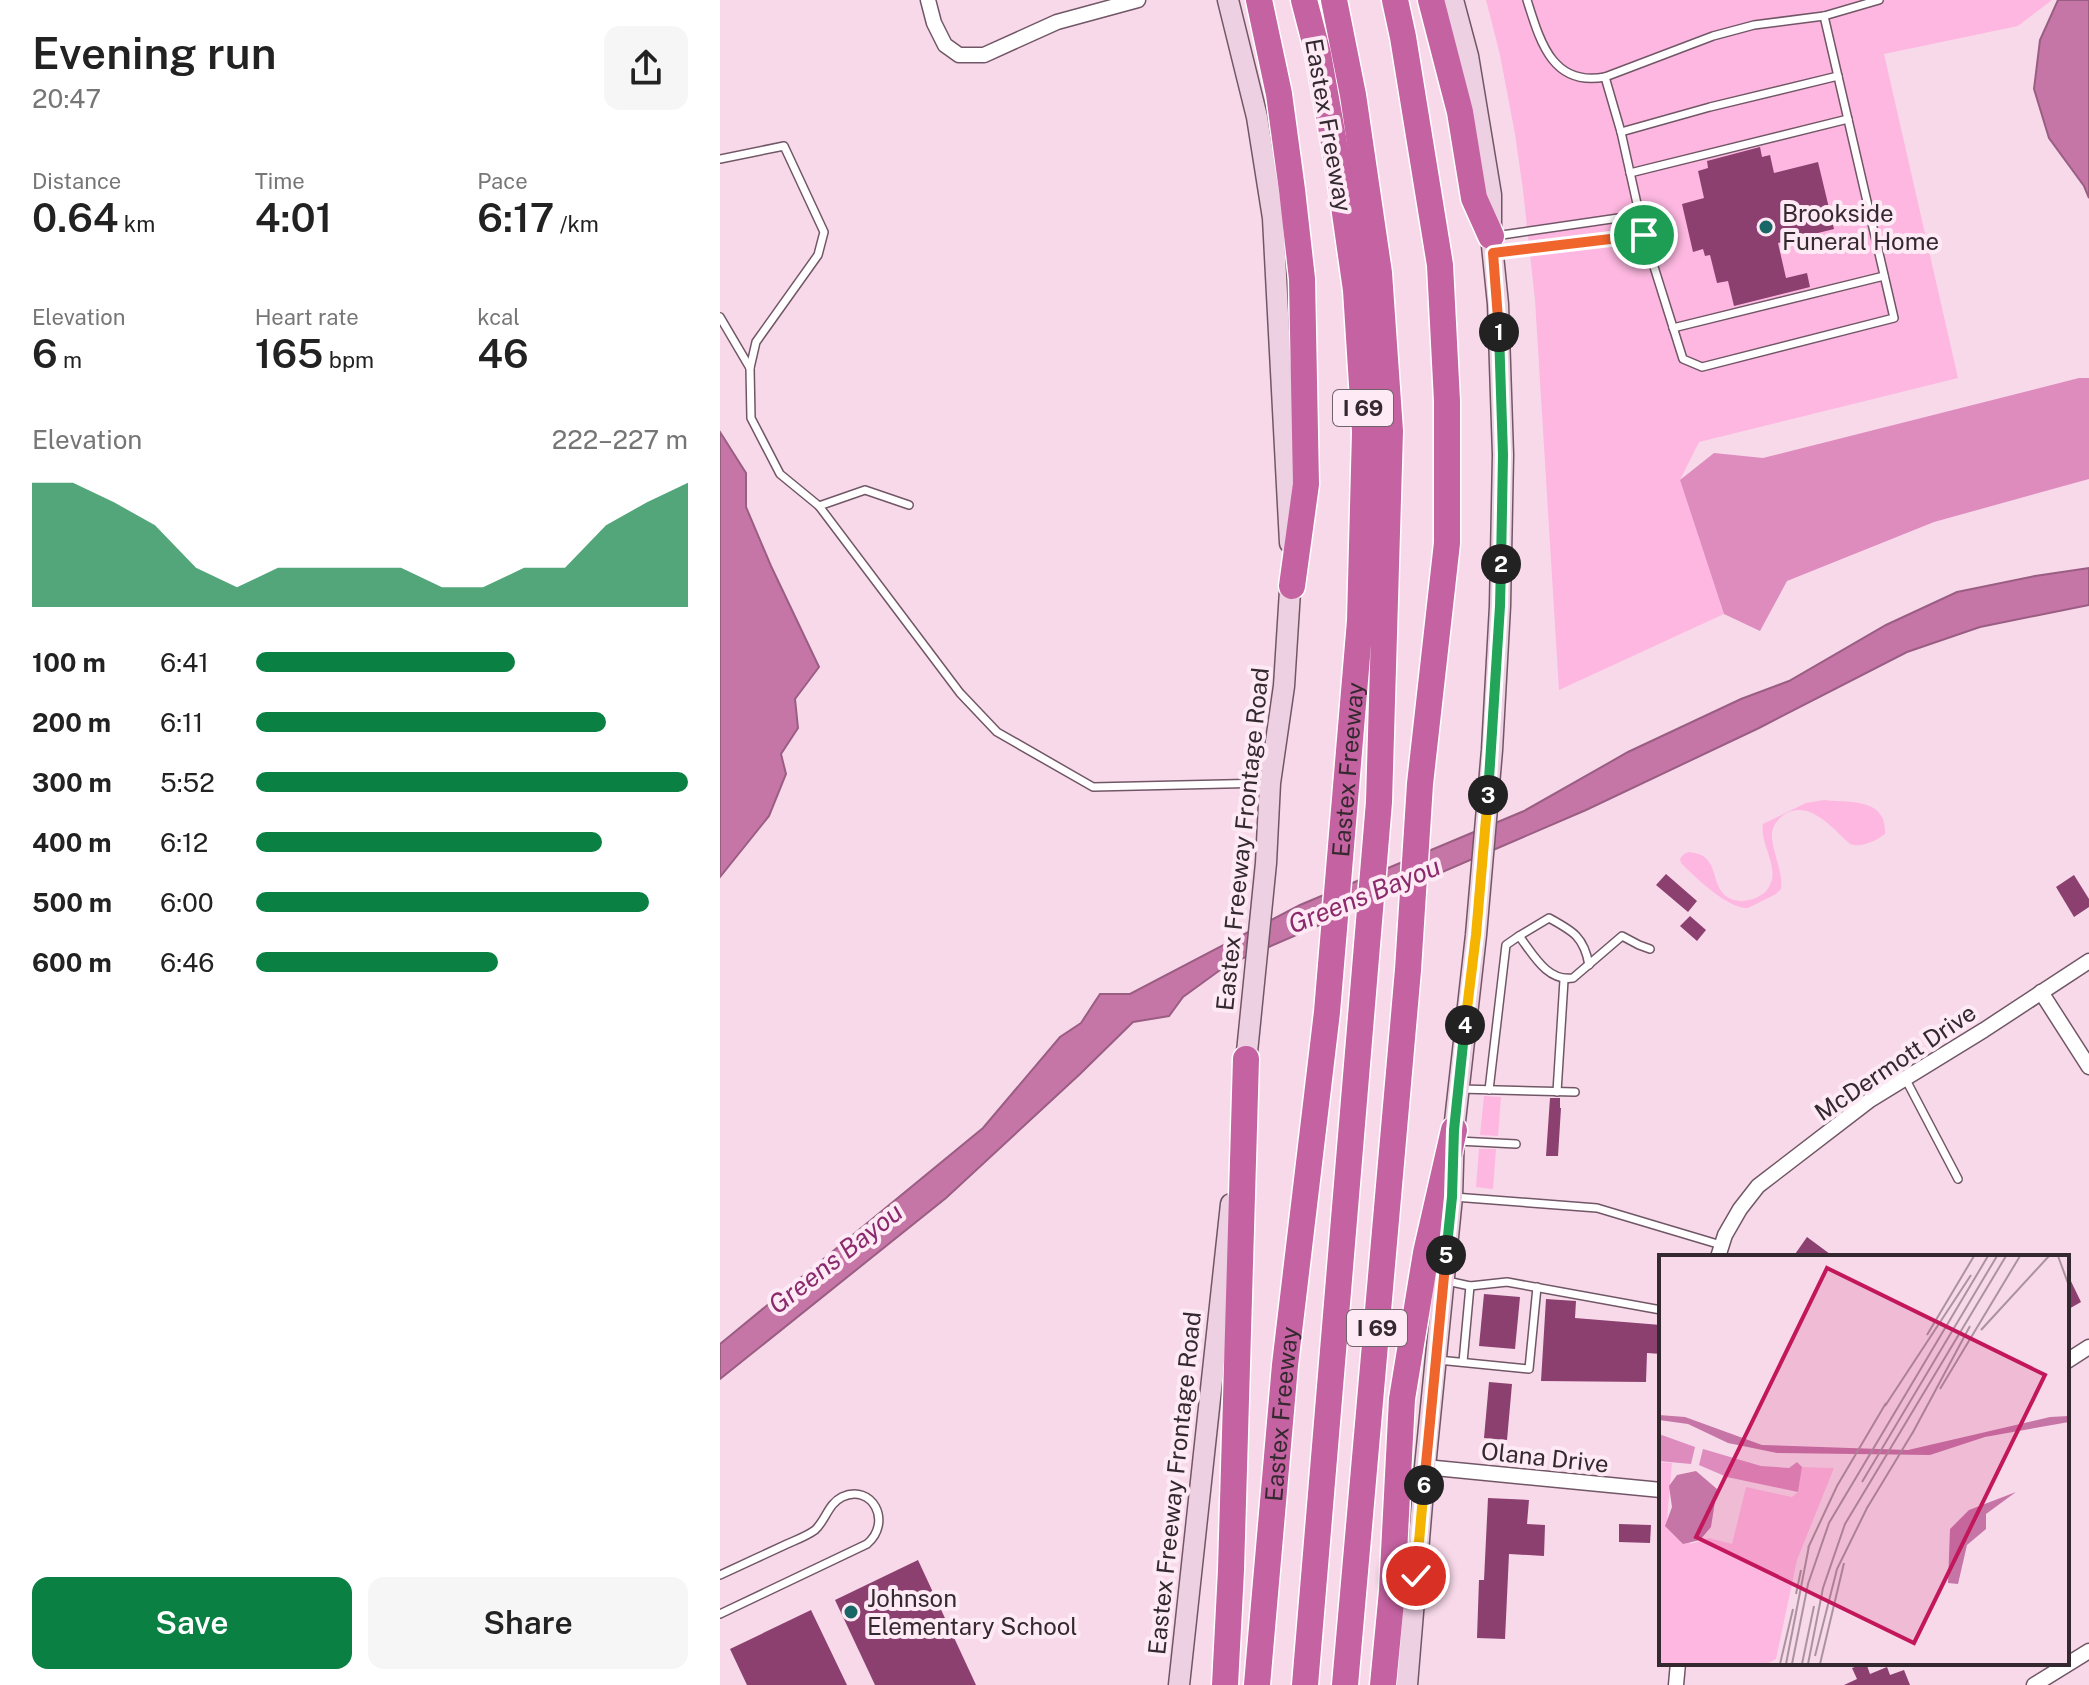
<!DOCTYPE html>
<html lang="en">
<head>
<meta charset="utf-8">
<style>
  :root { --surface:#fff; --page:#f6f6f6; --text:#222; --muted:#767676; --accent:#0b8043 }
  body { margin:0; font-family:"Public Sans",sans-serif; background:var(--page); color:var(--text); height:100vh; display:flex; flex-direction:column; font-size:30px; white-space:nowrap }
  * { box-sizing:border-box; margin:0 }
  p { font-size:26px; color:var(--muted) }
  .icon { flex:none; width:44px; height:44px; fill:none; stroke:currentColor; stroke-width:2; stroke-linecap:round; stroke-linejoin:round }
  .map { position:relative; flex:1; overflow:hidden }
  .sheet { display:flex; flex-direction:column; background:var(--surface); width:720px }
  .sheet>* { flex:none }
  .pin { position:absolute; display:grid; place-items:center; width:68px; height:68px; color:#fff; margin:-34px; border:4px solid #fff; border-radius:50%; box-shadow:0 2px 8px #0007 }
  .km { position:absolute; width:40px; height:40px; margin:-20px; border-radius:50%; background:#222; color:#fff; font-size:22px; line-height:40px; text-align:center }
  .round { display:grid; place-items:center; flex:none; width:84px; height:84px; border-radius:16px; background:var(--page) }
  .overview { display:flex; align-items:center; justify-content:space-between; height:136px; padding:0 32px }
  h1 { font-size:44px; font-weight:600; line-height:60px }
  .metrics { display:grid; grid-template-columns:repeat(3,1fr); gap:12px; height:136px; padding:8px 32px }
  .metrics div { display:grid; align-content:center }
  .metrics b { font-size:40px; font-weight:600 }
  .metrics small { font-size:22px; font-weight:400 }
  .metrics p { font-size:22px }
  .chart { height:224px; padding:16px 32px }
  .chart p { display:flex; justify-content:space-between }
  .chart svg { width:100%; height:144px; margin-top:8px; fill:var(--accent); opacity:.7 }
  .primary-button { display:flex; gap:16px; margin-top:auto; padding:16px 32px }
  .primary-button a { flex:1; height:92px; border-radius:16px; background:var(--accent); color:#fff; font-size:32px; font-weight:600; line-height:92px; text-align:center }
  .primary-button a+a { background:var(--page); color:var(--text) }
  ul { padding:0 32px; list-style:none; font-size:26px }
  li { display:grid; grid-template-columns:128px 96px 1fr; align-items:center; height:60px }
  li i { height:20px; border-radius:10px; background:var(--accent) }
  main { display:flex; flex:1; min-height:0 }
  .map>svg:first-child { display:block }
  .green { fill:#fdb7e0 }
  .forest { fill:#de8bbe }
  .water { fill:#c675a7; stroke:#9a5e83; stroke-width:2 }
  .building { fill:#8b4070 }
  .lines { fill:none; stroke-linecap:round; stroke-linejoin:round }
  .service-casing { stroke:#715766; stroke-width:10 }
  .minor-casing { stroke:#715766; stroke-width:17 }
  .secondary-casing { stroke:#715766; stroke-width:23 }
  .motorway-casing { stroke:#fff; stroke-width:29 }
  .service { stroke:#fff; stroke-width:7 }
  .minor { stroke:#fff; stroke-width:14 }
  .secondary { stroke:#eed0e3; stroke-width:20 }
  .motorway { stroke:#c562a1; stroke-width:26 }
  .split-1-casing { stroke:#fff; stroke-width:16 }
  .split-2-casing { stroke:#fff; stroke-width:16 }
  .split-3-casing { stroke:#fff; stroke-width:16 }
  .split-4-casing { stroke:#fff; stroke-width:16 }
  .split-5-casing { stroke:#fff; stroke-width:16 }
  .split-6-casing { stroke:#fff; stroke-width:16 }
  .split-7-casing { stroke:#fff; stroke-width:16 }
  .split-1 { stroke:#f0652b; stroke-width:10 }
  .split-2 { stroke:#22a559; stroke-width:10 }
  .split-3 { stroke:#22a559; stroke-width:10 }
  .split-4 { stroke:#f5b400; stroke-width:10 }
  .split-5 { stroke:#22a559; stroke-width:10 }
  .split-6 { stroke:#f0652b; stroke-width:10 }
  .split-7 { stroke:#f5b400; stroke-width:10 }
  .poi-dot { fill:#186665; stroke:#fdeaf5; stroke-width:3 }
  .labels { text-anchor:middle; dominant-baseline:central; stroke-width:8; stroke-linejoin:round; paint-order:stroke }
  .shield { fill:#fdeaf5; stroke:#70636a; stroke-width:2 }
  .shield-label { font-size:22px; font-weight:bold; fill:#34292f }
  .street-label { font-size:24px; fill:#34292f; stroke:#fdeaf5 }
  .poi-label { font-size:24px; fill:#34292f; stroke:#fdeaf5; text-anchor:start }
  .water-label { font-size:26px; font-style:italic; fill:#8a296b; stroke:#fdeaf5 }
  .inset-road { fill:none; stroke:#aa939f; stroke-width:2 }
  .view { fill:#c2185b; fill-opacity:0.15; stroke:#c2185b; stroke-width:4 }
  .inset-edge { fill:none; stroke:#34292f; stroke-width:4 }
</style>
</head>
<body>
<main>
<section class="sheet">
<div class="overview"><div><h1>Evening run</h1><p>20:47</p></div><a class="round"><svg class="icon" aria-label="share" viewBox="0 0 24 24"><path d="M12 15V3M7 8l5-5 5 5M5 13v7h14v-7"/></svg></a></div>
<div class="metrics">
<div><p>Distance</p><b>0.64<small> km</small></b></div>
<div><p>Time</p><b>4:01</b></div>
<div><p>Pace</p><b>6:17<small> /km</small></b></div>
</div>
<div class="metrics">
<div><p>Elevation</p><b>6<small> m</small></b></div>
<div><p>Heart rate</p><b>165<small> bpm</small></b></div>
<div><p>kcal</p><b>46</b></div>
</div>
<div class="chart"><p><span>Elevation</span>222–227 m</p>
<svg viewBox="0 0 160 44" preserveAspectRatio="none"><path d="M0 44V6L10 6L20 12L30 19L40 32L50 38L60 32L70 32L80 32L90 32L100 38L110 38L120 32L130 32L140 19L150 12L160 6V44z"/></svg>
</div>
<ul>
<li><b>100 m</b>6:41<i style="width:60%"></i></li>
<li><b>200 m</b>6:11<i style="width:81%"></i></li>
<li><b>300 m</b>5:52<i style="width:100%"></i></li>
<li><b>400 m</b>6:12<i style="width:80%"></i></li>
<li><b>500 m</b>6:00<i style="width:91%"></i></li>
<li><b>600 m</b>6:46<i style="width:56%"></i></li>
</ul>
<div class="primary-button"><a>Save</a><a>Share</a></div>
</section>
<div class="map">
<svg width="1369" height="1685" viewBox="0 0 1369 1685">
  <rect width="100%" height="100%" fill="#f8d9ea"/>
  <g class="green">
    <path d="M766,0H1332L1298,26L1164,54L1238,378L979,442L960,480L1004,614L839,690L815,300L803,190L795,134L780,55Z"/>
    <path d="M1104,800C1129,803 1167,797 1165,834C1156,841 1141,848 1130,844C1112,828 1087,796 1061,817C1054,823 1051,831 1052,839C1054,856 1063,872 1061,889L1056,894L1028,908C1008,909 976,878 961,863L960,859C964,853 967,851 975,853C996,857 992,879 1002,892C1012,906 1037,902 1047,890C1063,870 1039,845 1043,824L1086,803Z"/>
    <path d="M764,1096L781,1097L778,1136L760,1135Z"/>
    <path d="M759,1149H776L773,1189L756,1187Z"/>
  </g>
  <path class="forest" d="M1359,378H1369V479L1214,522L1067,581L1040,631L1004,614L960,480L994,453L1043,458Z"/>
  <g class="water">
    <path d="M1338,0H1369V198L1364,186L1329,138L1314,89L1320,40Z"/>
    <path d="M0,432L26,473V507L51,566L99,667L75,699L78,728L61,754L66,774L49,816L0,877Z"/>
    <path d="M1369,568V605L1260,627L1187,652L1039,728L866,810L507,965L463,997L449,1016L413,1022L360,1074L226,1198L0,1379V1344L263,1128L340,1037L361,1023L380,994H410L580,905L804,811L908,752L1021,699L1069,681L1166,625L1237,592L1315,576Z"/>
  </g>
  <g class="building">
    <path d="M1040,147L1042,157L1050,155L1054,173L1098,162L1114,229L1058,243L1066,278L1087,273L1090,287L1014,306L1008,281L997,283L990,255L985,256L983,249L973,252L962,204L984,198L978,171L988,168L987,161Z"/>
    <path d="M946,874L977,901L968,912L936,885Z"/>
    <path d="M1354,875L1369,899V907L1354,917L1336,887Z"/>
    <path d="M970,916L986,930L977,941L960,926Z"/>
    <path d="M830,1098H840V1108H841L838,1156H826Z"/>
    <path d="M1087,1237L1114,1257H1073Z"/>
    <path d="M1347,1273L1361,1302L1347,1310Z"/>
    <path d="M764,1294L800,1297L795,1349L759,1346Z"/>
    <path d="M826,1299L856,1301L855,1318L941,1325V1354L927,1353L926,1382L821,1381Z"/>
    <path d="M769,1382L792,1384L787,1440L764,1438Z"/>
    <path d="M768,1498L809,1500L807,1524L825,1525L824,1556L789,1554L785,1639L757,1638L759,1580H764Z"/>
    <path d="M899,1524L931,1525L930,1543L899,1542Z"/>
    <path d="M198,1560L256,1685H155L115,1600Z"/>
    <path d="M91,1610L127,1685H27L10,1649Z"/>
    <path d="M1146,1663L1150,1674L1167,1667L1170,1675L1184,1670L1190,1685H1124L1137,1679L1132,1668Z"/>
  </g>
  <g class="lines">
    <defs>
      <g id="service">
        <path d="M807,0C820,41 832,87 885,77L993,36L1034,25L1104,16L1159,0"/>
        <path d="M885,77L901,132L924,235L963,359L982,367L1174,318L1104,16"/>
        <path d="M901,132L990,107L1118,76"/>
        <path d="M0,159L64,146L104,232L98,255L36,342L30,368"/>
        <path d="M910,173L1128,119"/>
        <path d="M775,236L919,215"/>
        <path d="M775,253L924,235"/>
        <path d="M0,317L30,368L31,418L60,474L99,506L240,693L277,732L373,787L548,783"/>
        <path d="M953,328L1164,276"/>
        <path d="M99,506L145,490L189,505"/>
        <path d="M799,936L829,918C853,931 864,937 869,965"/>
        <path d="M1185,1078L1238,1179"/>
        <path d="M740,1089L855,1092"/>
        <path d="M769,1090L786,945L799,936C813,954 827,982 853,978L902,936L919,945L930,949"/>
        <path d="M837,1092L844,980"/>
        <path d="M738,1141L796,1144"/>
        <path d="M734,1197L877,1208L1001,1245"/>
        <path d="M727,1281L750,1286L787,1282L941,1310"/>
        <path d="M718,1360L809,1369L817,1287"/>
        <path d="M743,1362L750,1286"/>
        <path d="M0,1575C22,1565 45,1554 67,1544C76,1540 87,1536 95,1530C106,1520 108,1504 122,1497C152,1483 173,1522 147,1544L0,1614"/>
      </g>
      <g id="minor">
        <path d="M208,0L214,23L225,45L239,55H264L337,22L418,0"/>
        <path d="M1321,992L1369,1067"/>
        <path d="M998,1257L1005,1235L1020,1209L1038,1186L1150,1100L1264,1030L1369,961"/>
        <path d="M1347,1361L1369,1347"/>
        <path d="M705,1467L941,1490"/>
        <path d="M956,1685L958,1663"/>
        <path d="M1314,1685L1369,1651"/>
      </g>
      <g id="secondary">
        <path d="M508,0L537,117L553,218L570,543"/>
        <path d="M525,1072L546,863L550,783L564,686L571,575"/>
        <path d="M459,1685L511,1204"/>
        <path d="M687,1685L705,1467L732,1197L734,1130L756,935L772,750L780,606L783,455L778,304L771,236V195L748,56L733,0"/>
      </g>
      <g id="motorway">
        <path d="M539,0L559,94L572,190L582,279L586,484L572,586"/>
        <path d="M711,0L740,112L754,198L771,236"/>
        <path d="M505,1685L511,1570L526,1059"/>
        <path id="s1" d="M537,1685L565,1365L607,1012L640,621L645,432L636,290L619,171L598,54L584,0"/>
        <path d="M585,1685L659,802L670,431L659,273L633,95L614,0"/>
        <path d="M625,1685L688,970L700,784L727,543V401L720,265L683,37L675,0"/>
        <path d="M663,1685L672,1591L682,1399L706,1253L734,1130"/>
      </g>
    </defs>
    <use href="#service" class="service-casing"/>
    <use href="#minor" class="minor-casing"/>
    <use href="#secondary" class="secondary-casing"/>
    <use href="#motorway" class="motorway-casing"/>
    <use href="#service" class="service"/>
    <use href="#minor" class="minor"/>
    <use href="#secondary" class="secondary"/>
    <use href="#motorway" class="motorway"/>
  </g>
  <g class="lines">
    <defs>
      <path id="split-1" d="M779,332L773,253L924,235"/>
      <path id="split-2" d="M779,332L783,455L781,564"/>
      <path id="split-3" d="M768,795L780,606L781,564"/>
      <path id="split-4" d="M745,1025L756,935L768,795"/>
      <path id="split-5" d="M726,1255L732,1197L734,1130L745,1025"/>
      <path id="split-6" d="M704,1485L726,1255"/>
      <path id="split-7" d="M696,1576L704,1485"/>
    </defs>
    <use href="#split-1" class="split-1-casing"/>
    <use href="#split-2" class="split-2-casing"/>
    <use href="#split-3" class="split-3-casing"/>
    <use href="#split-4" class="split-4-casing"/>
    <use href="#split-5" class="split-5-casing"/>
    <use href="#split-6" class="split-6-casing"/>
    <use href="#split-7" class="split-7-casing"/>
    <use href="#split-1" class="split-1"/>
    <use href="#split-2" class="split-2"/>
    <use href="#split-3" class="split-3"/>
    <use href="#split-4" class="split-4"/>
    <use href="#split-5" class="split-5"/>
    <use href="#split-6" class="split-6"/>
    <use href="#split-7" class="split-7"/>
  </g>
  <g class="poi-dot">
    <circle cx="1046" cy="227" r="8"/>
    <circle cx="131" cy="1612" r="8"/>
  </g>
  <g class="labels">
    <g class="shield">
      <rect x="613" y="390" width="60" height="36" rx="6"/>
      <rect x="627" y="1310" width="60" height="36" rx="6"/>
    </g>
    <g class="shield-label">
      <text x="643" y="408">I 69</text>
      <text x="657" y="1328">I 69</text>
    </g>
    <g class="street-label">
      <text transform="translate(609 125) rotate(80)">Eastex Freeway</text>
      <text stroke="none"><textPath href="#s1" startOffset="920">Eastex Freeway</textPath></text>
      <text transform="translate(522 839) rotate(-84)">Eastex Freeway Frontage Road</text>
      <text transform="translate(1175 1062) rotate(-34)">McDermott Drive</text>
      <text stroke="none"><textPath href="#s1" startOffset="272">Eastex Freeway</textPath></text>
      <text transform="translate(825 1457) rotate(6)">Olana Drive</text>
      <text transform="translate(454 1483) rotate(-84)">Eastex Freeway Frontage Road</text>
    </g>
    <g class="poi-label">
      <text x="1062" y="213">Brookside<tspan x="1062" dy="28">Funeral Home</tspan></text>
      <text x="147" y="1598">Johnson<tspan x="147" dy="28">Elementary School</tspan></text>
    </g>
    <g class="water-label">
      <text transform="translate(644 895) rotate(-22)">Greens Bayou</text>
      <text transform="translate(115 1258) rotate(-38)">Greens Bayou</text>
    </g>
  </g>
  <g transform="translate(939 1255)">
    <rect width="410" height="410" fill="#f8d9ea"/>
    <path d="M0,207L13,208L8,264L32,289L50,283L73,289L87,232L133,242L139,237L143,212L175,213L138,305L117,404L108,409H0Z" fill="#fdb7e0"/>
    <path d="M0,179L36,192L32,209L0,206ZM44,194L102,211L130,213L138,207L143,212L139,237L68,222L40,210Z" fill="#de8bbe"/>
    <path d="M0,160L26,162L103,190L249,195L391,162L410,161V167L326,182L271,200L118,198L69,188L29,169L0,165ZM37,216L58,234L52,272L41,285L24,289L6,271L13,252L10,231L18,220ZM357,237L327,259V274L308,290L299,329L289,328L291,274L310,255Z" fill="#c675a7"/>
    <path class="inset-road" d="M399,1L410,31M322,75L390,1M268,80L315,1M281,134L361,1M226,151L312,20M253,179L311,71M203,227L338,1M208,253L254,177M149,293L178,231L227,148M137,339L142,315M156,401L178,314L209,251M121,409L134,354M127,409L150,291M133,409L149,329L170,268L329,1M143,409L155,351M149,409L164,333L186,269L347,1M161,409L185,308"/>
    <path class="view" d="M168,13L386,120L255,388L37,282Z"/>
    <rect width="410" height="410" class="inset-edge"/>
  </g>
</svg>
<div class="pin" style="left:924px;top:235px;background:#1e9e55"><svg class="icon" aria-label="arrive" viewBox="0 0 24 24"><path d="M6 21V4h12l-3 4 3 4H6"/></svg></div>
<div class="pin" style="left:696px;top:1576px;background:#d93025"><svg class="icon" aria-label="check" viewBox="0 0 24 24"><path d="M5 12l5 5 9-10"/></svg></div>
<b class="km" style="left:779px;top:332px">1</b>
<b class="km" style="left:781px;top:564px">2</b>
<b class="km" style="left:768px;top:795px">3</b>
<b class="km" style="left:745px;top:1025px">4</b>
<b class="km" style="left:726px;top:1255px">5</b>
<b class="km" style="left:704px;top:1485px">6</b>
</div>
</main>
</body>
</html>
